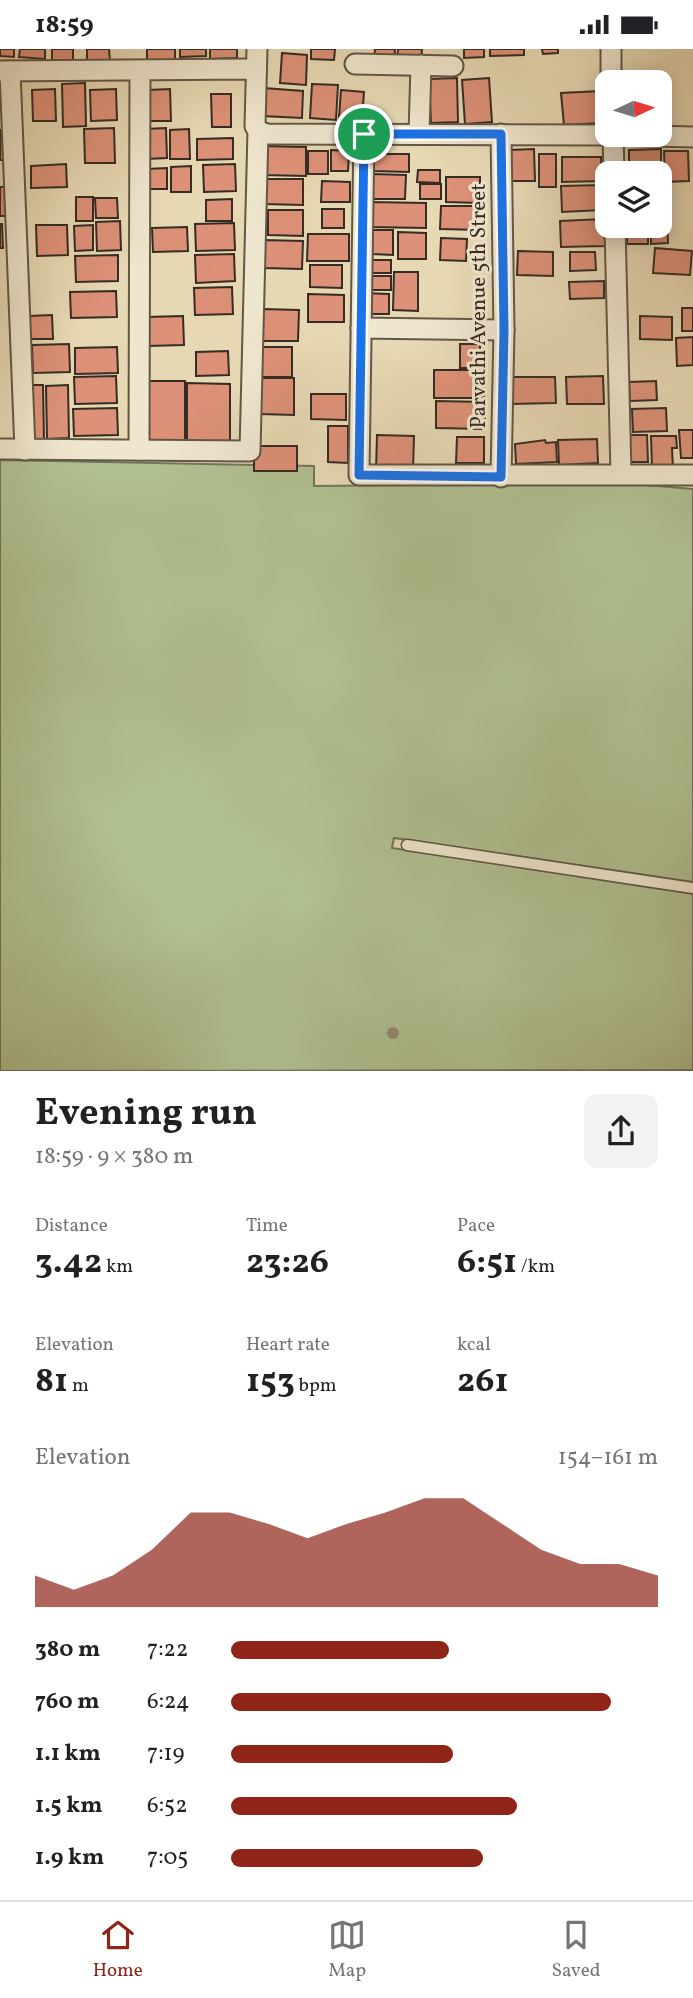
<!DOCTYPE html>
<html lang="en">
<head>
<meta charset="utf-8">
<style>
  :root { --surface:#fff; --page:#f2f2f2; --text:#202124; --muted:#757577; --line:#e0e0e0; --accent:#8f2418 }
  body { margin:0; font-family:Vollkorn,serif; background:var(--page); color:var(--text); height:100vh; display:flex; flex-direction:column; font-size:26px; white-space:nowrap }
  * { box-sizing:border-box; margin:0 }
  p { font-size:23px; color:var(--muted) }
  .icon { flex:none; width:38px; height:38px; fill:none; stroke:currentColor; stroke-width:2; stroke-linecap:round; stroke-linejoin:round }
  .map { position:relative; height:1022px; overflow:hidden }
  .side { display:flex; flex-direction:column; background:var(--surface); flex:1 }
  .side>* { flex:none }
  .needle { width:46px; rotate:86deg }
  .fabs { position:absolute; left:595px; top:21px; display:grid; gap:14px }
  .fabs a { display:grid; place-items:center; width:77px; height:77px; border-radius:14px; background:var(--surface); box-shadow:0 4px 18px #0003; font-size:35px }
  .pin { position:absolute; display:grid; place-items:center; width:60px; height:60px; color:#fff; margin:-30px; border:4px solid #fff; border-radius:50%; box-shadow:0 2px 7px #0007 }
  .round { display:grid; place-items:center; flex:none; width:74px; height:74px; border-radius:14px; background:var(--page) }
  .headline { display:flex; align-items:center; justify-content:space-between; height:119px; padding:0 35px }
  h1 { font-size:38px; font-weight:700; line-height:52px }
  .figures { display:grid; grid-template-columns:repeat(3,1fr); gap:10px; height:119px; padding:7px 35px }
  .figures div { display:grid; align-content:center }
  .figures b { font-size:35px; font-weight:700 }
  .figures small { font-size:19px; font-weight:400 }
  .figures p { font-size:19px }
  .chart { height:196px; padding:14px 35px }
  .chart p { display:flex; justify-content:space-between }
  .chart svg { width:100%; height:126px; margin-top:7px; fill:var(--accent); opacity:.7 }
  ul { padding:0 35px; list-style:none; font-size:23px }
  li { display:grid; grid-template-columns:112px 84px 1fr; align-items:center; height:52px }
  li i { height:18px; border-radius:9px; background:var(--accent) }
  .status { display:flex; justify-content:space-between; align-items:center; height:49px; padding:0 35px; background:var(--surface); direction:ltr }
  .status svg { height:19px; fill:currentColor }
  .menu { display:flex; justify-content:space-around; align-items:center; height:98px; border-top:2px solid var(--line); background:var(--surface); font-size:19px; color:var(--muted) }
  .menu a { display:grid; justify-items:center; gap:4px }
  .menu .active { color:var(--accent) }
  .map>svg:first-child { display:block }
  .green { fill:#b0c091; stroke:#72765a; stroke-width:2 }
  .building { fill:#dd9178; stroke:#352c23; stroke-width:2 }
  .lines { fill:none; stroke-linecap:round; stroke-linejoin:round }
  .service-casing { stroke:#625747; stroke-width:13 }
  .minor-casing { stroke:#625747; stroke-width:23 }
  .service { stroke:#efe6ce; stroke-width:10 }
  .minor { stroke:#efe6ce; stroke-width:19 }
  .tree { fill:#938a70 }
  .route-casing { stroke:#fff; stroke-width:14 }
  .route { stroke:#1a73e8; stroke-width:9 }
  .labels { text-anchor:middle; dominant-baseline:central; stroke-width:6; stroke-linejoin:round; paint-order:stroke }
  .street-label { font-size:21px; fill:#352c23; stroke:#efe6ce }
</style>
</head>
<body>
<div class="status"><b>18:59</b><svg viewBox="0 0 49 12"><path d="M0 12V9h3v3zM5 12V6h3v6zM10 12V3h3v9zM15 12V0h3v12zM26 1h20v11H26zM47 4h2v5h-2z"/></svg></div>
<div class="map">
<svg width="693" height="1022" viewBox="0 0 693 1022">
  <rect width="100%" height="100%" fill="#e7d8b4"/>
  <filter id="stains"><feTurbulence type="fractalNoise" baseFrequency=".00286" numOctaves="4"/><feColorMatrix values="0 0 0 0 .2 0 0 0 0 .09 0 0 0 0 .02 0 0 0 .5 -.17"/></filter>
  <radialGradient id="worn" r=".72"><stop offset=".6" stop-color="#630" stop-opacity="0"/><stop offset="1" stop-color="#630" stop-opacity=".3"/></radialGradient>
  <path class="green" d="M0,411L314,417V437L622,434L693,440V833L394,789L392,799L693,845V1021L0,1022Z"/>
  <g class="building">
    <path d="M0,0H14V8L0,7Z"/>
    <path d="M20,0H45V10L19,8Z"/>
    <rect x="52" y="0" width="21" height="13"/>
    <path d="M87,0H109L110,11L87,12Z"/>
    <path d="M147,0H175V11L147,12Z"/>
    <path d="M180,0H206V7L180,8Z"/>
    <path d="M210,0H237V9L210,10Z"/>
    <path d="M311,0H335L334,11L311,10Z"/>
    <path d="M375,0H395L394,15L374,14Z"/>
    <path d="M398,0H422L421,12L397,11Z"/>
    <path d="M464,0H484V8L464,9Z"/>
    <path d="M490,0H524V6L490,7Z"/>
    <path d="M542,0H558V4L543,5Z"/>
    <path d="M282,4L307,6L306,36L280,34Z"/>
    <path d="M457,29L458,73L431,74L429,30Z"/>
    <path d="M489,29L492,73L465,75L462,31Z"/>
    <path d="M85,34L86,77L63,78L62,35Z"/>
    <path d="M312,35L338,36L336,71L310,69Z"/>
    <path d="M264,39L303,42L302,69L262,67Z"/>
    <path d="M55,40L56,72H33L32,41Z"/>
    <path d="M116,40L117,71L91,72L90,41Z"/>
    <path d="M170,40L171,72H147V41Z"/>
    <path d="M341,41L364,43L362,70L339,69Z"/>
    <path d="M600,42L603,74L564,76L561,44Z"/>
    <path d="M211,45H231V78H212Z"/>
    <path d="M114,79L115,114H85L84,80Z"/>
    <path d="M166,79L167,109L146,110L145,80Z"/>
    <path d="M189,80L190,110H170V81Z"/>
    <path d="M0,81H2L3,111H0Z"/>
    <path d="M233,89V110L197,111V90Z"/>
    <path d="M262,97L306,98V127L262,126Z"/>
    <path d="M534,100L535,132H511L510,101Z"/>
    <path d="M661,100V132L660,124H629V101Z"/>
    <path d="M331,101L349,102L348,122H331Z"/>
    <rect x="308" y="102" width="20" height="23"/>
    <path d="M664,102H688L689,132L665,133Z"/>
    <path d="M372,105H409V123L372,122Z"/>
    <rect x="539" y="105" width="17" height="33"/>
    <path d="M562,108H601L602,132L562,133Z"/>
    <path d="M66,115L67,138L31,139V117Z"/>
    <path d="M235,115L236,142L204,143L203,116Z"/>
    <path d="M191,117V143H171V118Z"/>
    <path d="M167,119V140H146V120Z"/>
    <path d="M418,121H440V134L417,133Z"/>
    <path d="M372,125L406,126L405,150H372Z"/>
    <path d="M446,128H480V154L446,153Z"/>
    <path d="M263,130H303V156L263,155Z"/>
    <path d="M322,132L350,133V153H321Z"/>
    <rect x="420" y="135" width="21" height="15"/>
    <path d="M602,136V161L562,163L561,137Z"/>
    <path d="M0,138H6L7,167H0Z"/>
    <rect x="660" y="138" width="8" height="24"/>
    <rect x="76" y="148" width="17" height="24"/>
    <path d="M95,149H117L118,169H96Z"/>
    <path d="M232,150V172H206V151Z"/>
    <path d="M369,153L426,154V179L368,178Z"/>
    <path d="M441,157H481V181L440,180Z"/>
    <rect x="322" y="160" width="22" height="19"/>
    <path d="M268,161H303V187L268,186Z"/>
    <path d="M660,166H667L668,194L651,195V177H660Z"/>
    <path d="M604,170L605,197L561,198L560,172Z"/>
    <path d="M120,172L121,201L97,202L96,173Z"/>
    <path d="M234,174L235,201L196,202L195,175Z"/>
    <path d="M0,175H2L3,199H0Z"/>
    <path d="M36,176H67L68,206L37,207Z"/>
    <path d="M93,176V201L75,202L74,177Z"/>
    <rect x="627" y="177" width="21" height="18"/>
    <path d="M187,178L188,202L153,203L152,179Z"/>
    <path d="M373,181H393V206L372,205Z"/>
    <path d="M398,183L426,184V210H398Z"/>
    <path d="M308,185H349V212H307Z"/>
    <path d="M441,189L467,190L466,212L440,211Z"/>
    <path d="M263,191L303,192L302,220L263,219Z"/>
    <path d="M655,199L692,202L690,226L653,224Z"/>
    <path d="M518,202L553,203V227L517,226Z"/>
    <path d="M570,203H595L596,221L570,222Z"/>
    <path d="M234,205L235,232L196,234L195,206Z"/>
    <path d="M118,206V232L76,233L75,207Z"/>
    <rect x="365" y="211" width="26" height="13"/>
    <path d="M310,216H342V239L310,238Z"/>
    <path d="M394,223H418V262L393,261Z"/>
    <path d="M365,227H391V241H364Z"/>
    <path d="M604,232V249L570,250L569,233Z"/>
    <path d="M232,238L233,265L195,266L194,239Z"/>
    <path d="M116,242L117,268L71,269L70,243Z"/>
    <path d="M364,244L389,245V265H364Z"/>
    <path d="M308,245L344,246V273H308Z"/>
    <rect x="682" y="259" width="11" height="23"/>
    <path d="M263,260L299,261L298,292H262Z"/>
    <path d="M52,266L53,290H30L29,267Z"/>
    <path d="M183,267L184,296L147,297L146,268Z"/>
    <path d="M640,267L672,268V291L640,290Z"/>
    <path d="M693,288V316L677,317L676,289Z"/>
    <path d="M69,295L70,323L33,324L32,296Z"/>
    <rect x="460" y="295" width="20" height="24"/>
    <path d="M117,298L118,324L75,325V299Z"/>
    <rect x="260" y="298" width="32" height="30"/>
    <path d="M228,302L229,326L196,327V303Z"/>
    <rect x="434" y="321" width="50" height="28"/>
    <path d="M116,327L117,354L75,355L74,328Z"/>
    <path d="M603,327L604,355H567L566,328Z"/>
    <path d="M510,328H555L556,354L511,355Z"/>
    <path d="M261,329H294V366L260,365Z"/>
    <rect x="140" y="332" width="45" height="62"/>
    <path d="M656,332L657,351L630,352L629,333Z"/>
    <path d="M187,334L230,335V393H187Z"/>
    <path d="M24,336H43L44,391H26Z"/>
    <path d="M68,336L69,389L47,390L46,337Z"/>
    <path d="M311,345H346V371L311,370Z"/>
    <path d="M436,352L485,353V380L436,379Z"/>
    <path d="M117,359L118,386L74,387L73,360Z"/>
    <path d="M666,359L667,382L633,383L632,360Z"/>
    <path d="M328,377H348V414L328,413Z"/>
    <path d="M679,381H693V409H681Z"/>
    <path d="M377,386L414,387L413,422H376Z"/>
    <path d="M629,386H647L648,413H630Z"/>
    <path d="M651,387H676L677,399H672L673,419H652Z"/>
    <path d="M457,388H484V414H456Z"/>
    <path d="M597,390L598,414L559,416L558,391Z"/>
    <path d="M545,391L546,394L556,393L557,413L516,415L515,395Z"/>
    <rect x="254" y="397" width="43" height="25"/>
  </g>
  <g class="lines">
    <defs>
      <path id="service" d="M407,796L693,839"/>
      <g id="minor">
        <path d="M611,0V33"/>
        <path d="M355,15L453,17"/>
        <path d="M0,22L248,20L256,22"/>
        <path d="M10,22L25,401"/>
        <path d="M258,82L267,85L607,86"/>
        <path d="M364,85L359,426H693"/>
        <path d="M419,85L421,16"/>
        <path d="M501,85L504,281L501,428"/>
        <path d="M611,86L693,88"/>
        <path d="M613,86L614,124"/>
        <path d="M615,177L621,425"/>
        <path d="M361,279L504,281"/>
        <path d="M0,400L250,402L258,82L255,77L257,0"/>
        <path d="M139,401L140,22"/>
      </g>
    </defs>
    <use href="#service" class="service-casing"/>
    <use href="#minor" class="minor-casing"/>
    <use href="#service" class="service"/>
    <use href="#minor" class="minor"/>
  </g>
  <circle class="tree" cx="393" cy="984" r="6"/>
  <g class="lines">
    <defs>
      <path id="route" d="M364,85H501L504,281L501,428L359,426Z"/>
    </defs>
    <use href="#route" class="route-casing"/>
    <use href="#route" class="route"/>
  </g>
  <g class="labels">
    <g class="street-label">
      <text transform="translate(479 257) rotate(-90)">Parvathi Avenue 5th Street</text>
    </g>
  </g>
  <rect width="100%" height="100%" filter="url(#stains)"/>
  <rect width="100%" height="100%" fill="url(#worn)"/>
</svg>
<div class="fabs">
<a><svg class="needle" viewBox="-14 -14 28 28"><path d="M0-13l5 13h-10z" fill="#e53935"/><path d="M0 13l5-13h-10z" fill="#757577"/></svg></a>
<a><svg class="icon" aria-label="layers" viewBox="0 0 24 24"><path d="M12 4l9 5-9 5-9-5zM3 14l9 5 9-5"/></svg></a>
</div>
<div class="pin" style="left:364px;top:85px;background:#1e9e55"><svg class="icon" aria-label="arrive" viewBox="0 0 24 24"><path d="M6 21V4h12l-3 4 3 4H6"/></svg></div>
</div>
<section class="side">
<div class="headline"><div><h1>Evening run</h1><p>18:59 · 9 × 380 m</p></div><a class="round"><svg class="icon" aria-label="share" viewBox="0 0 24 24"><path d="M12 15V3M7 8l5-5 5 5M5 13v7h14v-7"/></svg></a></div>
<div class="figures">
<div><p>Distance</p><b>3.42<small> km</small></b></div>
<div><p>Time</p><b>23:26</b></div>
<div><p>Pace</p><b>6:51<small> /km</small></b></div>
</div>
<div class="figures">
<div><p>Elevation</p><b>81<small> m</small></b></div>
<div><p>Heart rate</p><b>153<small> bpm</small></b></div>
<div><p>kcal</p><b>261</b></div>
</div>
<div class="chart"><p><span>Elevation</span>154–161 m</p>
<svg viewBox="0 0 160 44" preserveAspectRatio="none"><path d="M0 44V33L10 38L20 33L30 24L40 11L50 11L60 15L70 20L80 15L90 11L100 6L110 6L120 15L130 24L140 29L150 29L160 33V44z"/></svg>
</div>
<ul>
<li><b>380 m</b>7:22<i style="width:51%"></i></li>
<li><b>760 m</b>6:24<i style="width:89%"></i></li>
<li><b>1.1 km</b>7:19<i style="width:52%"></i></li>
<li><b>1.5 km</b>6:52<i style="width:67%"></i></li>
<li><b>1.9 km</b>7:05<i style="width:59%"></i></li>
</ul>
</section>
<nav class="menu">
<a class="active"><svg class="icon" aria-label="home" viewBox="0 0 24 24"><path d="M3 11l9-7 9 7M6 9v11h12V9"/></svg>Home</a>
<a><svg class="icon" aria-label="map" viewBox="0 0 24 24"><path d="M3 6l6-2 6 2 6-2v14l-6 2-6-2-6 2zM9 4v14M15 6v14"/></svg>Map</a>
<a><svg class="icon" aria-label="saved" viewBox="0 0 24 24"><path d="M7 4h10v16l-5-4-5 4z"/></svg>Saved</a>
</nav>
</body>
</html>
